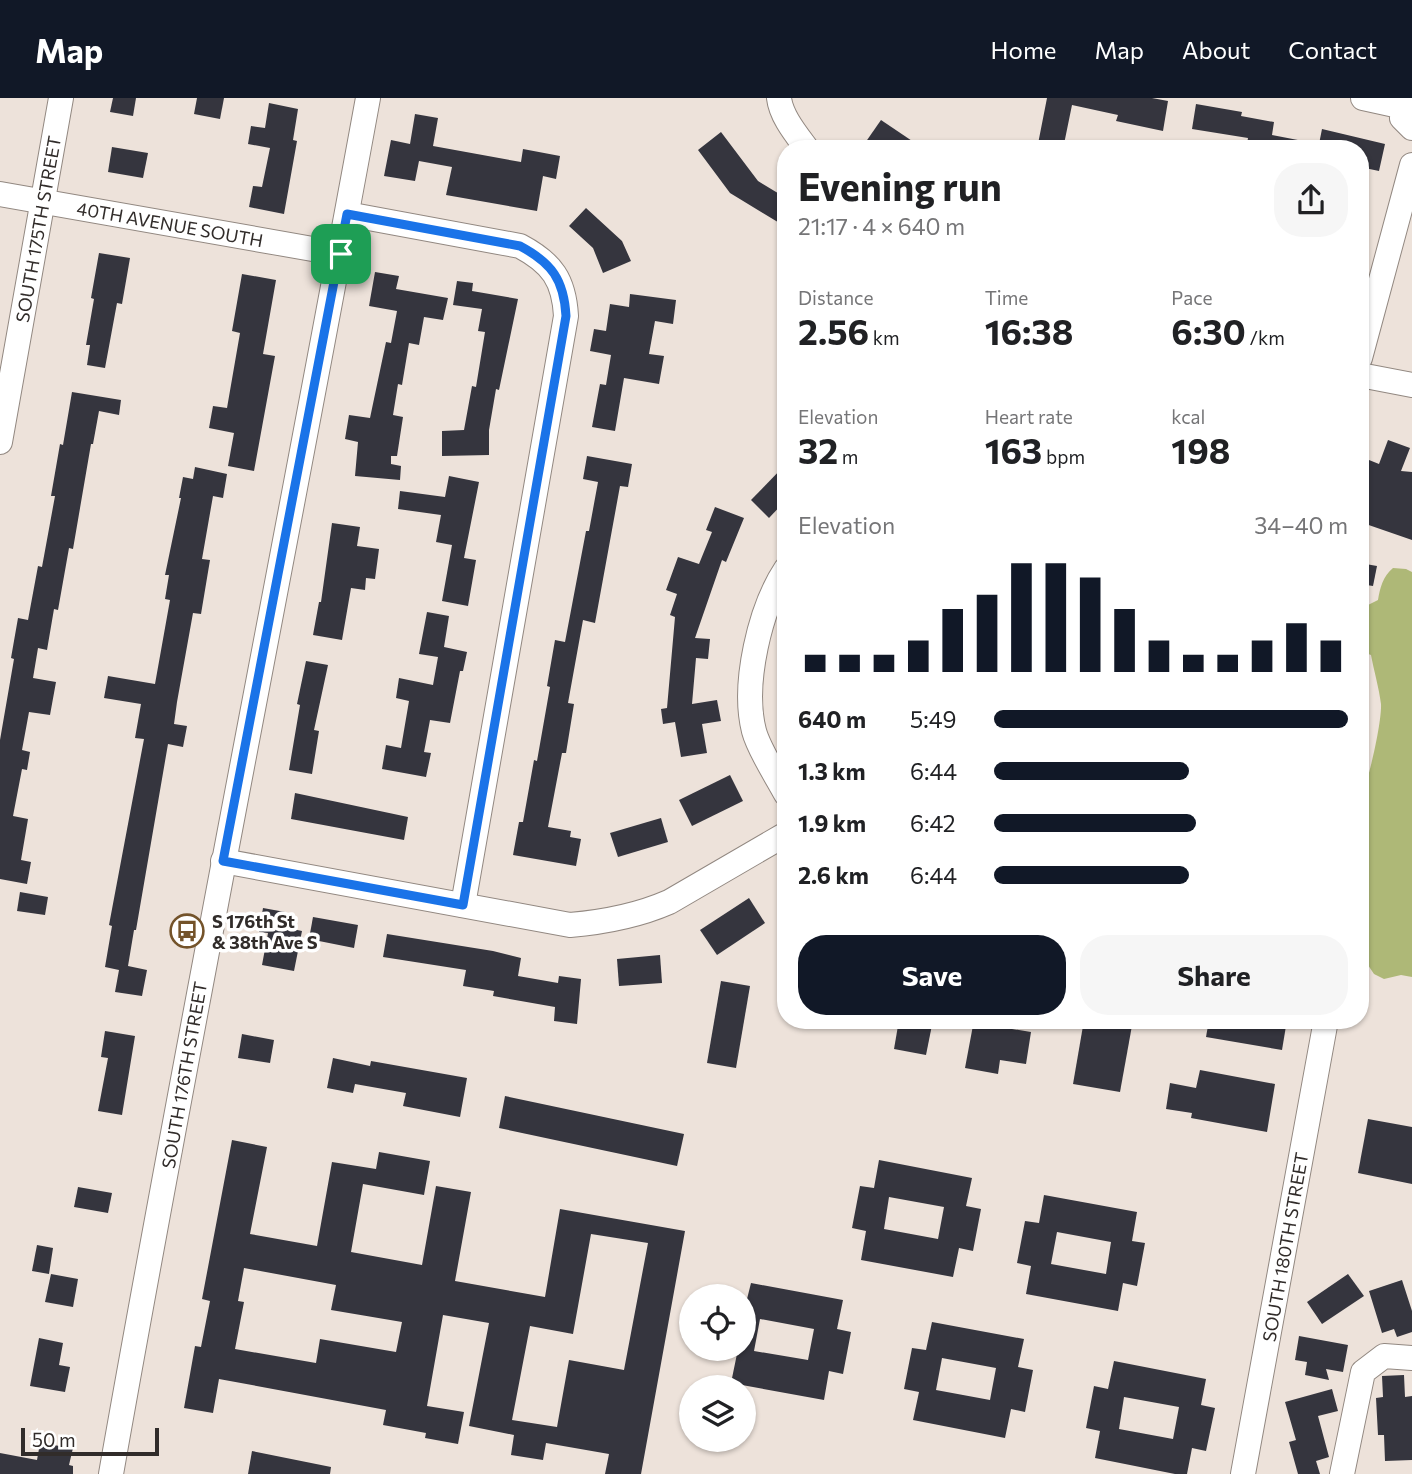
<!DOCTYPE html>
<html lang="en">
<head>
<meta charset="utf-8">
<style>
  :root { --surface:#fff; --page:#f6f6f6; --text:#202124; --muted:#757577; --accent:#111827 }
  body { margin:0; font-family:Commissioner,sans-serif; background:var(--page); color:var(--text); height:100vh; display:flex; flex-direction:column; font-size:26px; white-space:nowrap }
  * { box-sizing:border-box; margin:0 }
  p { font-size:23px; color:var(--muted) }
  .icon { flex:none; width:38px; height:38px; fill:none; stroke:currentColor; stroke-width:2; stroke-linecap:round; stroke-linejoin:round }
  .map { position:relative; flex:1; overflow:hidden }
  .panel { position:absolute; left:777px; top:42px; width:592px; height:889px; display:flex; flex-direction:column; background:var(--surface); border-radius:28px; box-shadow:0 2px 5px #0004 }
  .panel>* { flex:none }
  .controls { position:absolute; left:679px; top:1186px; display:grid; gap:14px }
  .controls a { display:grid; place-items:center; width:77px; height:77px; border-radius:50%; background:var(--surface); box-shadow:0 2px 5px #0004; font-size:35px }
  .scale { position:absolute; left:21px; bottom:18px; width:138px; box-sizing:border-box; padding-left:7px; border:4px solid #312c2a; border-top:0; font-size:19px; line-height:24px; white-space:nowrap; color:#312c2a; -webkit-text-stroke:5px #fff; paint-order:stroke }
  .pin { position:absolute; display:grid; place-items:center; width:60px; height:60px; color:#fff; margin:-30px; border-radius:14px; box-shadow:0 4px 10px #0006 }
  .round { display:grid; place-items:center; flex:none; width:74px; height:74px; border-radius:28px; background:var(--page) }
  .head { display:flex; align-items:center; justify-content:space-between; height:119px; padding:0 21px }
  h1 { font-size:38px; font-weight:700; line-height:52px }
  .figures { display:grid; grid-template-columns:repeat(3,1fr); gap:10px; height:119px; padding:7px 21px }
  .figures div { display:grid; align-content:center }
  .figures b { font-size:35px; font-weight:700 }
  .figures small { font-size:19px; font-weight:400 }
  .figures p { font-size:19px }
  .chart { height:196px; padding:14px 21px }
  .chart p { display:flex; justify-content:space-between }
  .chart svg { width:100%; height:126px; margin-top:7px; stroke:var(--accent); stroke-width:6 }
  .cta { display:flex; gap:14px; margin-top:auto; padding:14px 21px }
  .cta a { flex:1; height:80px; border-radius:28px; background:var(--accent); color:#fff; font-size:28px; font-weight:700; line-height:80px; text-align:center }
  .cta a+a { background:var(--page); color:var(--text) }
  ul { padding:0 21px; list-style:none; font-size:23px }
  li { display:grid; grid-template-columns:112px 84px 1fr; align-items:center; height:52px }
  li i { height:18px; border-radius:9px; background:var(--accent) }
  header { display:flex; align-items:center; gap:42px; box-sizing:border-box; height:98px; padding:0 35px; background:var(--accent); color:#fff }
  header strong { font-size:33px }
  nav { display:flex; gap:38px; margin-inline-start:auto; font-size:24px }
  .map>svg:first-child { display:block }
  .green { fill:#aeb877 }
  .building { fill:#35353e; fill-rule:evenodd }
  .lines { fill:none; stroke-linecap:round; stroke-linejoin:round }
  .minor-casing { stroke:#928881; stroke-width:26 }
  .minor { stroke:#fff; stroke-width:24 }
  .route-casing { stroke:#fff; stroke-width:14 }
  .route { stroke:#1a73e8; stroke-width:9 }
  .labels { text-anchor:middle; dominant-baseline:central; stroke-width:7; stroke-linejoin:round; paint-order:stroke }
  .street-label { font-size:18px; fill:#312c2a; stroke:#fff }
  .poi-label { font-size:18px; font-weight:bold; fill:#312c2a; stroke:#fff; text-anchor:start }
</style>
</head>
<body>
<header>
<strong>Map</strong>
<nav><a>Home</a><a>Map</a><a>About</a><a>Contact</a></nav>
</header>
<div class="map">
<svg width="1412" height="1376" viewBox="0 0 1412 1376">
  <rect width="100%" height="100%" fill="#ede2da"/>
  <path class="green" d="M1393,470L1406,471L1412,474V879L1401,877L1384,881L1374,876L1360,855V702C1368,686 1382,624 1381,606C1379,590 1374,573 1371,557L1360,553V511L1378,502C1380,490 1383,478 1393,470Z"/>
  <g class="building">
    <path d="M113,0H136L133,18L110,14Z"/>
    <path d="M197,0H224L220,21L194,16Z"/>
    <path d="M1047,0H1152L1168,3L1163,33L1116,23L1118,17L1072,7L1063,51H1037Z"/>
    <path d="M269,5L298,11L293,42L297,43L284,116L249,109L253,88L262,89L270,50L248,46L251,28L265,30Z"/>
    <path d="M1196,6L1242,14L1241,18L1274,24L1272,37L1303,43V51H1246L1248,40L1192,31Z"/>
    <path d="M415,16L438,20L433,48L521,64L523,51L560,58L556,81L543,78L537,113L446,97L452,69L419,63L415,83L384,78L391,42L410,46Z"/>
    <path d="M881,22L924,51H874L865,45Z"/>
    <path d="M1322,31L1385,46L1379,73L1360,69V51H1318Z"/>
    <path d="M721,34L758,83L786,100V129L730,95L698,52Z"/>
    <path d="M112,49L148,55L143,80L108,74Z"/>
    <path d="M586,110L622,143L631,163L603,175L593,150L569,128Z"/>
    <path d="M99,155L130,160L122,206L117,205L105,270L87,267L90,247H86L94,201L91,200Z"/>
    <path d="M375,174L399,178L396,191L448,200L443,222L424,219L419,247L409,245L402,287L398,286L393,317L403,319L397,358H391V366L401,368L400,382L355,378L358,344L345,341L349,317L370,320L386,244L391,245L397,213L369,208Z"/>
    <path d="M242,176L276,182L263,256L275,258L254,373L228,368L234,335L209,330L213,308L227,310L240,235L232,233Z"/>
    <path d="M457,183L473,185L472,193L518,201L499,292L496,291L489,332V357L442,358V333L464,332L472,288L476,289L485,234L478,233L482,211L453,207Z"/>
    <path d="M630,196L676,202L673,226L655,223L649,256L664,258L659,286L624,280L615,333L592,329L600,286L606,287L611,257L590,253L594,231L606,233L610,206L629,209Z"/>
    <path d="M72,294L121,302L119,317L99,313L93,346H91L73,451L69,450L58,512L54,511L47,552L38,550L33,580L56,584L50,617L29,614L22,652L30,654L27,672L22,671L13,718L28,721L21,762L31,764L27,786L0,781V642L14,561L11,560L18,520L28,522L38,468L42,469L55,398H51L60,346L63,347Z"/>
    <path d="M1388,342L1410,350L1401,373L1412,374V442L1360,424V388L1369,362L1379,366Z"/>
    <path d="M587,358L632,366L628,389L620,388L595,525L583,522L568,605L574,606L566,655H562L548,729L571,733L570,739L581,741L576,768L513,757L519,724H523L534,662L537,663L550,589L547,588L555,542L565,544L586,433H589L598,384L583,381Z"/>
    <path d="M786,366V402L769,420L751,402Z"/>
    <path d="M195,369L227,376L223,400L213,398L202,461L210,462L201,516L193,515L177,604L174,626L187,628L183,649L168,646L136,832H134L128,868L147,872L142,898L115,894L119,872L105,869L112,828L109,827L144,641L135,640L141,606L104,600L108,578L155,586L170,502L165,501L169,477H165L181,400H179L183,379L193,381Z"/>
    <path d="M449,378L479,384L464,460L476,462L468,508L442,503L452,447L436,444L441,417L398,411L400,393L445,399Z"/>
    <path d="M715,409L744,420L726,464L722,462L695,540L710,541L708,561L696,560L692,606L717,602L721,623L702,626L707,655L681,659L675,624L663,626L661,611L667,610L675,519L670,517L677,496L666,492L678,459L699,466L712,434L706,432Z"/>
    <path d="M332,425L360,429L357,448L379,451L375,481L366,480L365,492L351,490L342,542L313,537L319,504H321Z"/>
    <path d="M1360,465L1377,468L1373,488L1360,486Z"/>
    <path d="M427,514L449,518L444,549L467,554L463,573H460L450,625L430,622L424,654L431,655L426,679L382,671L386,647L401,650L409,603L396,600L399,580L433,587L438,559L419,556Z"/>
    <path d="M306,563L328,567L314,632L319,633L312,676L289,672L300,607L297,606Z"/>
    <path d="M730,677L743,703L692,728L679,702Z"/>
    <path d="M295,695L408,719L404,742L291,721Z"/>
    <path d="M661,720L668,744L618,759L610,735Z"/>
    <path d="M20,794L48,799L45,817L17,813Z"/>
    <path d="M749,800L765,825L717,857L700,832Z"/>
    <path d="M263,810L285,814L283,829L302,833L294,873L262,867L268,835L259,834Z"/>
    <path d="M313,819L358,827L354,850L309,841Z"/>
    <path d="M387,836L493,853L521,860L518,878L558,885L559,878L581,881L577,926L554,923L555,909L493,898L494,893L463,888L466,872L383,859Z"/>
    <path d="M660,857L662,885L619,888L617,861Z"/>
    <path d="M721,883L750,888L736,970L707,965Z"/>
    <path d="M899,922H933L926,957L894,951Z"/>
    <path d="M974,922H1007L1006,930L1031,934L1026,966L1000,962L998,976L965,970Z"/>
    <path d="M1084,922H1133L1120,994L1073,986Z"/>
    <path d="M1209,922H1287L1282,952L1206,939Z"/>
    <path d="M105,933L135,938L122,1017L98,1013L108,960L101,959Z"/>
    <path d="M242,936L274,942L270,965L238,960Z"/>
    <path d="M333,960L370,968L371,963L467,980L460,1019L403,1008L406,995L355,986L353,995L327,990Z"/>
    <path d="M1200,972L1275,986L1267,1034L1191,1020L1192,1015L1166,1011L1170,985L1196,990Z"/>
    <path d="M505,998L684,1036L677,1068L499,1030Z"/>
    <path d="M1368,1021L1412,1029V1086L1358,1075Z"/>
    <path d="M232,1042L267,1049L250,1136L317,1148L332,1064L376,1071L379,1054L430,1063L424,1097L363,1086L351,1154L422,1167L436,1088L471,1094L455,1183L545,1199L560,1111L685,1133L641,1376H605L609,1356L546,1345L543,1362L511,1357L514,1337L469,1328L489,1225L443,1217L427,1308L464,1314L458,1346L425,1340L426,1335L383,1327L386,1312L219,1281L213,1315L184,1310L195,1248L201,1249L210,1203L202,1201ZM591,1136L648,1145L624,1272L569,1262L557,1329L512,1322L530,1228L573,1236ZM244,1170L336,1187L331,1212L402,1224L396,1254L320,1241L316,1265L235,1251L244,1204L238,1203Z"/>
    <path d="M879,1062L972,1080L966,1108L981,1111L973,1153L959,1150L953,1179L861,1162L866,1133L852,1130L860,1088L874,1090ZM889,1099L944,1109L938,1141L884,1131Z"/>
    <path d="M78,1089L112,1095L108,1115L74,1109Z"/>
    <path d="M1044,1097L1137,1114L1132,1143L1145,1145L1137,1188L1123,1185L1118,1213L1026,1196L1031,1168L1017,1165L1025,1123L1039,1125ZM1057,1134L1111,1144L1106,1176L1051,1166Z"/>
    <path d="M37,1147L53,1150L49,1176L32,1173Z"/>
    <path d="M51,1176L78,1181L73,1209L45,1204Z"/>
    <path d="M1348,1176L1364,1198L1322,1226L1307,1204Z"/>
    <path d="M1402,1182L1412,1213V1234L1397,1239L1394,1231L1382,1235L1369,1193Z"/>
    <path d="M751,1185L843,1202L837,1231L851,1234L843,1276L829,1273L824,1302L731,1285L738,1251H744V1213ZM760,1221L814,1231L808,1262L754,1253Z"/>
    <path d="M932,1224L1024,1241L1018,1269L1033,1272L1025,1314L1011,1311L1005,1340L913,1322L919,1294L904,1291L912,1250L926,1252ZM942,1260L996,1270L990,1302L936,1292Z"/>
    <path d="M1299,1238L1348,1247L1343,1274L1326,1271L1329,1282L1305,1277L1307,1264L1295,1262Z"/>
    <path d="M39,1240L63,1245L59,1267L70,1269L65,1294L30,1288Z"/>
    <path d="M1114,1263L1206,1281L1201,1307L1215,1310L1206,1353L1192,1350L1187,1376H1175L1095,1360L1100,1333L1086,1330L1094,1288L1108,1291ZM1124,1299L1179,1309L1173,1341L1119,1331Z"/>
    <path d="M1404,1277L1405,1299L1412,1298V1362L1385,1363L1384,1337H1378L1376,1300L1383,1299L1382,1278Z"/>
    <path d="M1332,1291L1338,1313L1318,1318L1329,1359L1316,1363L1320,1376H1298L1289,1344L1296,1342L1285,1304Z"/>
    <path d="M40,1345L73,1350L69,1367L73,1368V1376H0V1355L37,1362Z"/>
    <path d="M252,1353L331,1369L330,1376H248Z"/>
  </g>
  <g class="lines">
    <defs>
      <g id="minor">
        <path d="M779,0C781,18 796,36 807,51"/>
        <path d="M1363,0L1404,9"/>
        <path d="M1407,0L1402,20L1412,30"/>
        <path d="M0,96L341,156"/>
        <path d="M347,116L520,148C552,165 564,182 566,218L463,807"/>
        <path d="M1360,260L1412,67"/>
        <path d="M1360,277L1412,287"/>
        <path d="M0,344L61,0"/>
        <path d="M786,471C760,510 742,586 754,633C759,652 776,677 786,696"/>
        <path d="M223,763L570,827C605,824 637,818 669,804L786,736"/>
        <path d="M111,1376C192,916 284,459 368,0"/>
        <path d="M1243,1376L1326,922"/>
        <path d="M1342,1376L1363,1274L1384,1258L1412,1260"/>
      </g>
    </defs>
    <use href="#minor" class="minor-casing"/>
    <use href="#minor" class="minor"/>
  </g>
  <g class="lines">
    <defs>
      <path id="route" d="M347,116L520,148C552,165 564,182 566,218L463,807L223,763Z"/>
    </defs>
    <use href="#route" class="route-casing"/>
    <use href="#route" class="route"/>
  </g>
  <defs>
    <symbol id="bus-ring" viewBox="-11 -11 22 22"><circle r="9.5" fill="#fff" stroke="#74532a" stroke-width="1.5"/><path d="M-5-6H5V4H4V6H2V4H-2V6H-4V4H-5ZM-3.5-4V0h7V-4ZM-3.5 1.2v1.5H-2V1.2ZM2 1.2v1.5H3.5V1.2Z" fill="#74532a"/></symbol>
  </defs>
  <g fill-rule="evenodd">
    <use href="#bus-ring" x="168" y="814" width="38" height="38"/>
  </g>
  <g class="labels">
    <g class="street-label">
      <text transform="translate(170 126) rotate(10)">40TH AVENUE SOUTH</text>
      <text transform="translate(38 131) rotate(-80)">SOUTH 175TH STREET</text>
      <text transform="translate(184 977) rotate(-80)">SOUTH 176TH STREET</text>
      <text transform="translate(1285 1149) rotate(-80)">SOUTH 180TH STREET</text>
    </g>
    <g class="poi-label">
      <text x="212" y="823">S 176th St<tspan x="212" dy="21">&amp; 38th Ave S</tspan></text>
    </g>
  </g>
</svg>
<div class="controls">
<a><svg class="icon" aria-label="locate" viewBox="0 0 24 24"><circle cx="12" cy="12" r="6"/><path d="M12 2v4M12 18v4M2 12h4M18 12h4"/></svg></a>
<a><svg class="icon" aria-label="layers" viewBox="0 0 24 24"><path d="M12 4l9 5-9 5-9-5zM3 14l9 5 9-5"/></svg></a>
</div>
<div class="scale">50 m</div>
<div class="pin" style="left:341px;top:156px;background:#1e9e55"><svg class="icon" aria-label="arrive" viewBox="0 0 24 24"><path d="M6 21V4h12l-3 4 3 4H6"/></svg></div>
<section class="panel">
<div class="head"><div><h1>Evening run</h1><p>21:17 · 4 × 640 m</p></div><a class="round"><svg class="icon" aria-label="share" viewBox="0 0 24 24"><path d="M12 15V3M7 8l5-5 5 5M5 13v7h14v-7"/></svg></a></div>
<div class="figures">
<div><p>Distance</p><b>2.56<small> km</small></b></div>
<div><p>Time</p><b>16:38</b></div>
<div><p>Pace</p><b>6:30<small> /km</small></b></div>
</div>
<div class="figures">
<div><p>Elevation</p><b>32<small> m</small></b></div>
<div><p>Heart rate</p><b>163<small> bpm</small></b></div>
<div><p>kcal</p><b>198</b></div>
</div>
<div class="chart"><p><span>Elevation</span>34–40 m</p>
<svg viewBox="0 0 160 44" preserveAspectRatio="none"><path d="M5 44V38M15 44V38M25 44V38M35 44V33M45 44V22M55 44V17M65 44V6M75 44V6M85 44V11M95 44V22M105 44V33M115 44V38M125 44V38M135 44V33M145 44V27M155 44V33"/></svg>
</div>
<ul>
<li><b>640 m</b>5:49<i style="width:100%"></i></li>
<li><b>1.3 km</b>6:44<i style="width:55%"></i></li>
<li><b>1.9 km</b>6:42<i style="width:57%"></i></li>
<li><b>2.6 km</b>6:44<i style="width:55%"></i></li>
</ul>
<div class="cta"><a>Save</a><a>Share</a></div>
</section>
</div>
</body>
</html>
